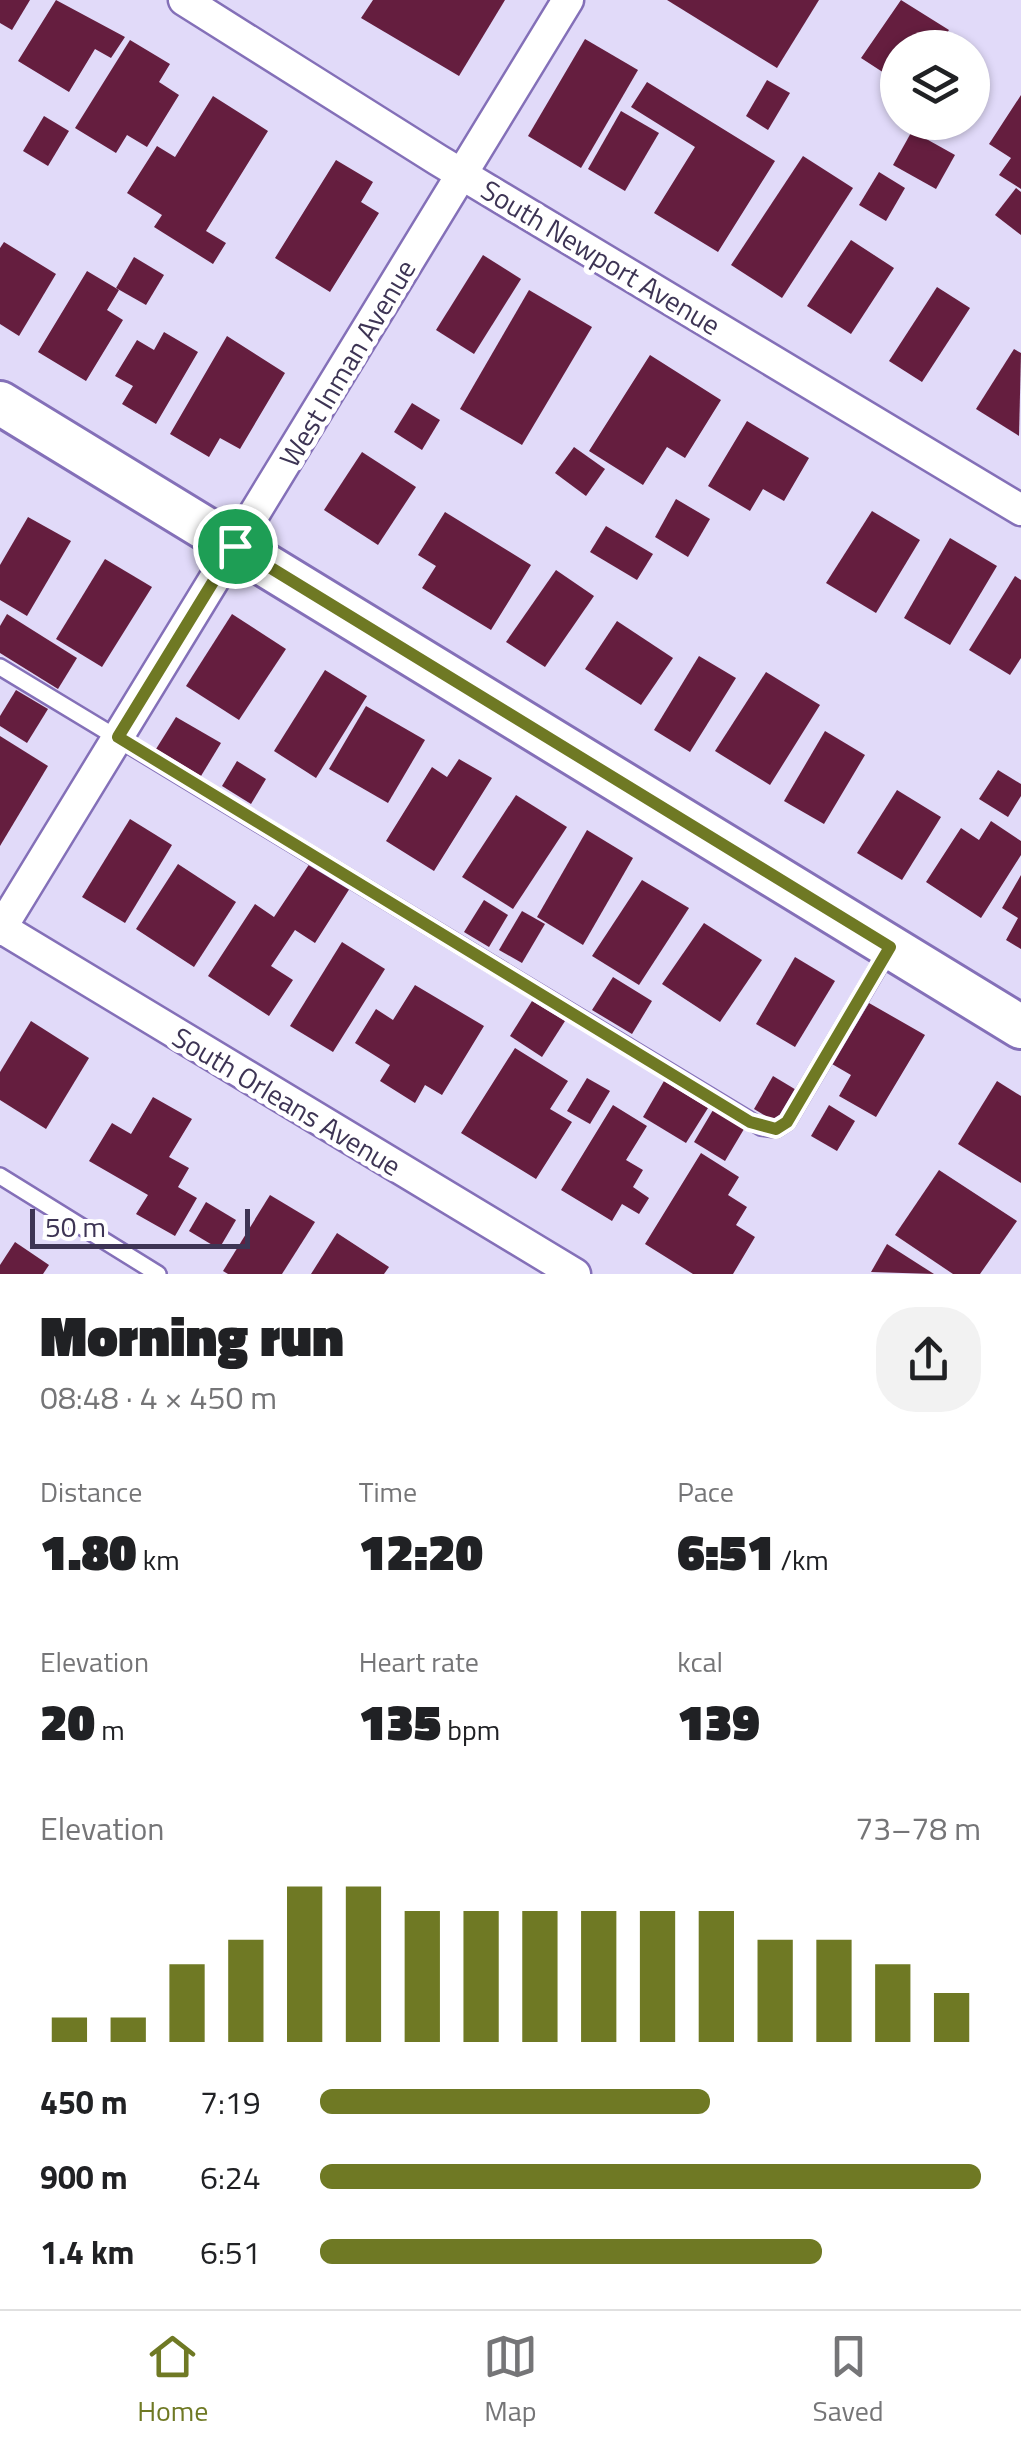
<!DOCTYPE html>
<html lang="en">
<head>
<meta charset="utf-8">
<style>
  :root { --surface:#fff; --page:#f2f2f2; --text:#202124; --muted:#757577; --line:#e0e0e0; --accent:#6f7924 }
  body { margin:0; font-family:"Titillium Web",sans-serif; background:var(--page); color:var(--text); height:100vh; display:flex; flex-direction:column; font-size:38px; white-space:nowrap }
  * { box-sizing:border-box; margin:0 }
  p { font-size:32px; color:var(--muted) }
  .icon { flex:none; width:55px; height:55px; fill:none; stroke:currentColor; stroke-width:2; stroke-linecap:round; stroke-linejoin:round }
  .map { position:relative; height:1274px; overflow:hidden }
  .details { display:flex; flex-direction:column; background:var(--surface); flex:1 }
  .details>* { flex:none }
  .tools { position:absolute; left:880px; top:30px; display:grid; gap:20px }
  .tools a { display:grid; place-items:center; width:110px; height:110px; border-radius:50%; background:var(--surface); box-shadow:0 2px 8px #0004; font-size:50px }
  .scale { position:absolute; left:30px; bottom:25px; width:220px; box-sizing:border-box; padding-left:10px; border:5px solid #3d3454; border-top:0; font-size:28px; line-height:35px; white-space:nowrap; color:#3d3454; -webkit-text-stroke:8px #fff; paint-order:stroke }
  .pin { position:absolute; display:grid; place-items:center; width:85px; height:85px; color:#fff; margin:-42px; border:5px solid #fff; border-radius:50%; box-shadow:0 2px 10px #0007 }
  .round { display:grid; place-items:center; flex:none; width:105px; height:105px; border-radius:40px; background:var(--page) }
  .summary { display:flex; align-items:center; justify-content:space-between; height:170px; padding:0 40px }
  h1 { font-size:55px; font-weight:800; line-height:75px }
  .stats { display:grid; grid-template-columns:repeat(3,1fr); gap:15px; height:170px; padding:10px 40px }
  .stats div { display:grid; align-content:center }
  .stats b { font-size:50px; font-weight:800 }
  .stats small { font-size:28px; font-weight:400 }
  .stats p { font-size:28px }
  .chart { height:280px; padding:20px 40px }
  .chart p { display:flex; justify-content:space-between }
  .chart svg { width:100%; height:180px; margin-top:10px; stroke:var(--accent); stroke-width:6 }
  ul { padding:0 40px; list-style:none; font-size:32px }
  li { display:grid; grid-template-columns:160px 120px 1fr; align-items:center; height:75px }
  li i { height:25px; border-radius:12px; background:var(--accent) }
  .menu { display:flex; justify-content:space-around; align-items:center; height:140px; border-top:2px solid var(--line); background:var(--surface); font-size:28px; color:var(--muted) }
  .menu a { display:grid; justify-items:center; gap:5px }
  .menu .current { color:var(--accent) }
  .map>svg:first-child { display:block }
  .building { fill:#651e3f }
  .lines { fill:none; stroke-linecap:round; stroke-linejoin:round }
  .lane-casing { stroke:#8470b8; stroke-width:20 }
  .street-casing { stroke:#8470b8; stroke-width:35 }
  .secondary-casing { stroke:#8470b8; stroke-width:48 }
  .lane { stroke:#fff; stroke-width:15 }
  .street { stroke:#fff; stroke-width:30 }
  .secondary { stroke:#fff; stroke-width:42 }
  .route-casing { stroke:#fff; stroke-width:20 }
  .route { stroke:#6f7924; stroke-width:12 }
  .labels { text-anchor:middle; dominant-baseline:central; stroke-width:10; stroke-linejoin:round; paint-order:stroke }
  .street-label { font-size:28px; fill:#3d3454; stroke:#fff }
</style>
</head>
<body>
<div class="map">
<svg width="1021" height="1274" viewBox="0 0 1021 1274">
  <rect width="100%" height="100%" fill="#e1daf9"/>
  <g class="building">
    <path d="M0,0H30L12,30L0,23Z"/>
    <path d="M56,0L125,37L111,58L95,49L69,92L18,61Z"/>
    <path d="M373,0H505L459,76L361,18Z"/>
    <path d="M667,0H819L777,68Z"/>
    <path d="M901,0L949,30L937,48H898V82L861,58Z"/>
    <path d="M585,39L638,70L581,168L528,136Z"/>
    <path d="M130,40L170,64L159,82L179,95L147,147L127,135L116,153L75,128Z"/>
    <path d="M767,80L790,93L768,130L746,116Z"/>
    <path d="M647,82L775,161L718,252L654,213L695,147L631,107Z"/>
    <path d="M1021,95V189L999,175L1011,158L989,144Z"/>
    <path d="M213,96L268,131L206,231L226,243L213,264L154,227L162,215L127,193L157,146L175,157Z"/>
    <path d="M621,111L659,133L625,191L588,169Z"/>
    <path d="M44,116L69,131L48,166L23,151Z"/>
    <path d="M912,131L955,155L936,189L893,165Z"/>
    <path d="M803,156L853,188L782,298L731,265Z"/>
    <path d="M336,160L373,182L361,202L379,213L330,292L275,258Z"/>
    <path d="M879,172L905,188L886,221L859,205Z"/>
    <path d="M1016,188L1021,192V235L995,215Z"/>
    <path d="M851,240L894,268L851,334L807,306Z"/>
    <path d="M4,242L56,274L19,336L0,324V248Z"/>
    <path d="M483,255L521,279L474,354L436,330Z"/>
    <path d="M134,257L164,275L146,305L116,288Z"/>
    <path d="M87,271L119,290L107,310L123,320L86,381L38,352Z"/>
    <path d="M937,287L970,308L922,382L889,361Z"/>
    <path d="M529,290L592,327L522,445L460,409Z"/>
    <path d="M164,332L198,352L156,424L122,404L133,386L115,376L137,340L154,350Z"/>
    <path d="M227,336L285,373L240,449L220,438L209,457L170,434Z"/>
    <path d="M1014,349L1021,353L1019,436L976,409Z"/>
    <path d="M650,355L721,400L685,458L667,447L643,485L589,451Z"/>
    <path d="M412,403L440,420L422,450L394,432Z"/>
    <path d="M747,421L809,458L784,501L763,489L750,511L708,486Z"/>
    <path d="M574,447L605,469L586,496L555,473Z"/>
    <path d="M362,452L416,487L378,545L324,510Z"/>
    <path d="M676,499L710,519L688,557L655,537Z"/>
    <path d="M872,511L920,540L876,613L826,583Z"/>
    <path d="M445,512L531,565L491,630L422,588L436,566L418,555Z"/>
    <path d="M28,517L71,541L27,616L0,600V565Z"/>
    <path d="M606,526L653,554L637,580L590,552Z"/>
    <path d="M950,538L997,566L950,645L904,618Z"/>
    <path d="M105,559L152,587L102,667L56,639Z"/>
    <path d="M556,570L594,596L545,667L506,642Z"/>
    <path d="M1015,576L1021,580V658L1010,675L969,650Z"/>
    <path d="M7,614L77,658L58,689L0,653V626Z"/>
    <path d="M232,614L286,649L239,720L186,686Z"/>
    <path d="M617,621L673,658L641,705L585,669Z"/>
    <path d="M699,656L736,678L690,752L654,730Z"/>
    <path d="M325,670L367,696L316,778L274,751Z"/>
    <path d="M766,672L820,705L770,785L715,751Z"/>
    <path d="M16,690L48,709L27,743L0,726V716Z"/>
    <path d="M366,706L425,740L388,803L329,769Z"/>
    <path d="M176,717L221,743L201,776L156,749Z"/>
    <path d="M825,731L865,755L824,824L784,801Z"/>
    <path d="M0,736L48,766L0,846Z"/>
    <path d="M459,759L492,778L434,871L386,841L432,767L447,777Z"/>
    <path d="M237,761L266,779L251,804L222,786Z"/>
    <path d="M998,770L1021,784V796L1008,817L979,799Z"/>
    <path d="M897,790L941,817L902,880L857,853Z"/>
    <path d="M516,795L567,827L513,909L462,877Z"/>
    <path d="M130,819L172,845L125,923L82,897Z"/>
    <path d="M991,821L1021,841V855L981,918L926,882L961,828L979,840Z"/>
    <path d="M587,830L633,858L583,945L537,917Z"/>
    <path d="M310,863L350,888L315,943L295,930L271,966L293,980L269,1016L208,976L255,904L274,917Z"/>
    <path d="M178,864L236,902L194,967L136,929Z"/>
    <path d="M1021,875V949L1006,940L1018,918L1002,908Z"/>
    <path d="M642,880L689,908L639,985L592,956Z"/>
    <path d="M484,900L508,915L489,947L464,932Z"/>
    <path d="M522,911L545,924L522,963L499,950Z"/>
    <path d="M704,923L762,960L720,1022L662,984Z"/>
    <path d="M342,942L385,969L333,1052L290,1026Z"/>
    <path d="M795,957L835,981L795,1047L756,1024Z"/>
    <path d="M613,977L652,1001L632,1034L592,1010Z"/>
    <path d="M415,985L484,1026L442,1095L425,1085L415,1103L380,1081L390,1065L355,1043L376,1009L393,1020Z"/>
    <path d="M532,1001L565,1021L542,1057L510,1036Z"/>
    <path d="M869,1003L925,1035L876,1117L839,1096L851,1075L832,1064Z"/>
    <path d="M31,1021L89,1058L46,1129L0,1100V1072Z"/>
    <path d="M515,1048L568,1081L550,1109L572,1122L536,1179L461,1133Z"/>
    <path d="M773,1076L798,1091L779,1124L754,1109Z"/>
    <path d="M587,1078L610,1091L590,1124L567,1111Z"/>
    <path d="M664,1081L708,1108L686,1143L643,1117Z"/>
    <path d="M997,1081L1021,1096V1183L958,1144Z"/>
    <path d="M153,1097L192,1119L169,1157L189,1168L178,1187L197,1198L175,1236L136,1214L148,1195L89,1161L112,1123L131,1134Z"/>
    <path d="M613,1105L647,1126L626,1160L643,1170L633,1187L649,1198L639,1214L622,1204L612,1221L561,1190Z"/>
    <path d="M829,1105L855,1121L837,1151L811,1136Z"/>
    <path d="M713,1110L744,1129L725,1161L694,1142Z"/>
    <path d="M701,1153L739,1177L728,1195L747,1207L736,1225L755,1237L733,1274H693L645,1244Z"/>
    <path d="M939,1170L1017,1221L980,1274H953L895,1235Z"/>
    <path d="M270,1195L315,1222L282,1274H228L223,1271Z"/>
    <path d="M206,1202L236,1220L219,1249L189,1231Z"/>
    <path d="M337,1233L389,1267L384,1274H311Z"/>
    <path d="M15,1242L49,1265L43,1274H0V1265Z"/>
    <path d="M887,1244L934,1274L871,1272Z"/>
  </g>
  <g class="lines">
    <defs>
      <g id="lane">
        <path d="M0,667L761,1127L776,1129L787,1122L888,951"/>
        <path d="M0,1176L158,1274"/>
      </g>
      <g id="street">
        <path d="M184,0L438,160L1021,510"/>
        <path d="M0,927L575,1274"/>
        <path d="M0,930L568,0"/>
      </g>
      <path id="secondary" d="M0,403L1021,1027"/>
    </defs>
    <use href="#lane" class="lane-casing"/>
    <use href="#street" class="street-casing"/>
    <use href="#secondary" class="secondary-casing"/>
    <use href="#lane" class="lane"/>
    <use href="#street" class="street"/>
    <use href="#secondary" class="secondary"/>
  </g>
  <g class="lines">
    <defs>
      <path id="route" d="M235,546L890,947L787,1122L776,1129L750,1122L118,737Z"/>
    </defs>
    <use href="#route" class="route-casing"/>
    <use href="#route" class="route"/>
  </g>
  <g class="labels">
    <g class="street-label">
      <text transform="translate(601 257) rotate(31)">South Newport Avenue</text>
      <text transform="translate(347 363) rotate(-59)">West Inman Avenue</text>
      <text transform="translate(287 1101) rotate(31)">South Orleans Avenue</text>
    </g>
  </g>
</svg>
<div class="tools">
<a><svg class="icon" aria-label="layers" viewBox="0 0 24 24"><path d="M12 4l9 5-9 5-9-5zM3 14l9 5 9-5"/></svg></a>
</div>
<div class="scale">50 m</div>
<div class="pin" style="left:235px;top:546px;background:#1e9e55"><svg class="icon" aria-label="arrive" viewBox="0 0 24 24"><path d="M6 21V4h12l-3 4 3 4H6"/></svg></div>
</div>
<section class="details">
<div class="summary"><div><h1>Morning run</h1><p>08:48 · 4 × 450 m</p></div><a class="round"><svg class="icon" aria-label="share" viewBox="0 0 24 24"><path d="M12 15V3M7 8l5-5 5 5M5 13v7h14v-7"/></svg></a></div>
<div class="stats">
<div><p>Distance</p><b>1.80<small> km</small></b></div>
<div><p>Time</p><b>12:20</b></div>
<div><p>Pace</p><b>6:51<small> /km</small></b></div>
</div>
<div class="stats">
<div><p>Elevation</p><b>20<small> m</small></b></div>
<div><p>Heart rate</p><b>135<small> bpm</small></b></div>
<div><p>kcal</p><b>139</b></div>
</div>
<div class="chart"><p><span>Elevation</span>73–78 m</p>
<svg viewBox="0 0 160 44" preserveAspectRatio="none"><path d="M5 44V38M15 44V38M25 44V25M35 44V19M45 44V6M55 44V6M65 44V12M75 44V12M85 44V12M95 44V12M105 44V12M115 44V12M125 44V19M135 44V19M145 44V25M155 44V32"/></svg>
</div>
<ul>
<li><b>450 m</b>7:19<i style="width:59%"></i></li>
<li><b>900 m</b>6:24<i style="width:100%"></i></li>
<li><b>1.4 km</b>6:51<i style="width:76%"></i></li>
</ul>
</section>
<nav class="menu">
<a class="current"><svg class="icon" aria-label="home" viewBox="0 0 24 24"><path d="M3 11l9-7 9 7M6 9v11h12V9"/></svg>Home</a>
<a><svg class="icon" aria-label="map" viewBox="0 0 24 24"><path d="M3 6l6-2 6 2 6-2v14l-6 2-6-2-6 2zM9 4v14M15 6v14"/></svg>Map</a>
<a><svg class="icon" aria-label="saved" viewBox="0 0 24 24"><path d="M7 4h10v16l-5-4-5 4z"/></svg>Saved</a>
</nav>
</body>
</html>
